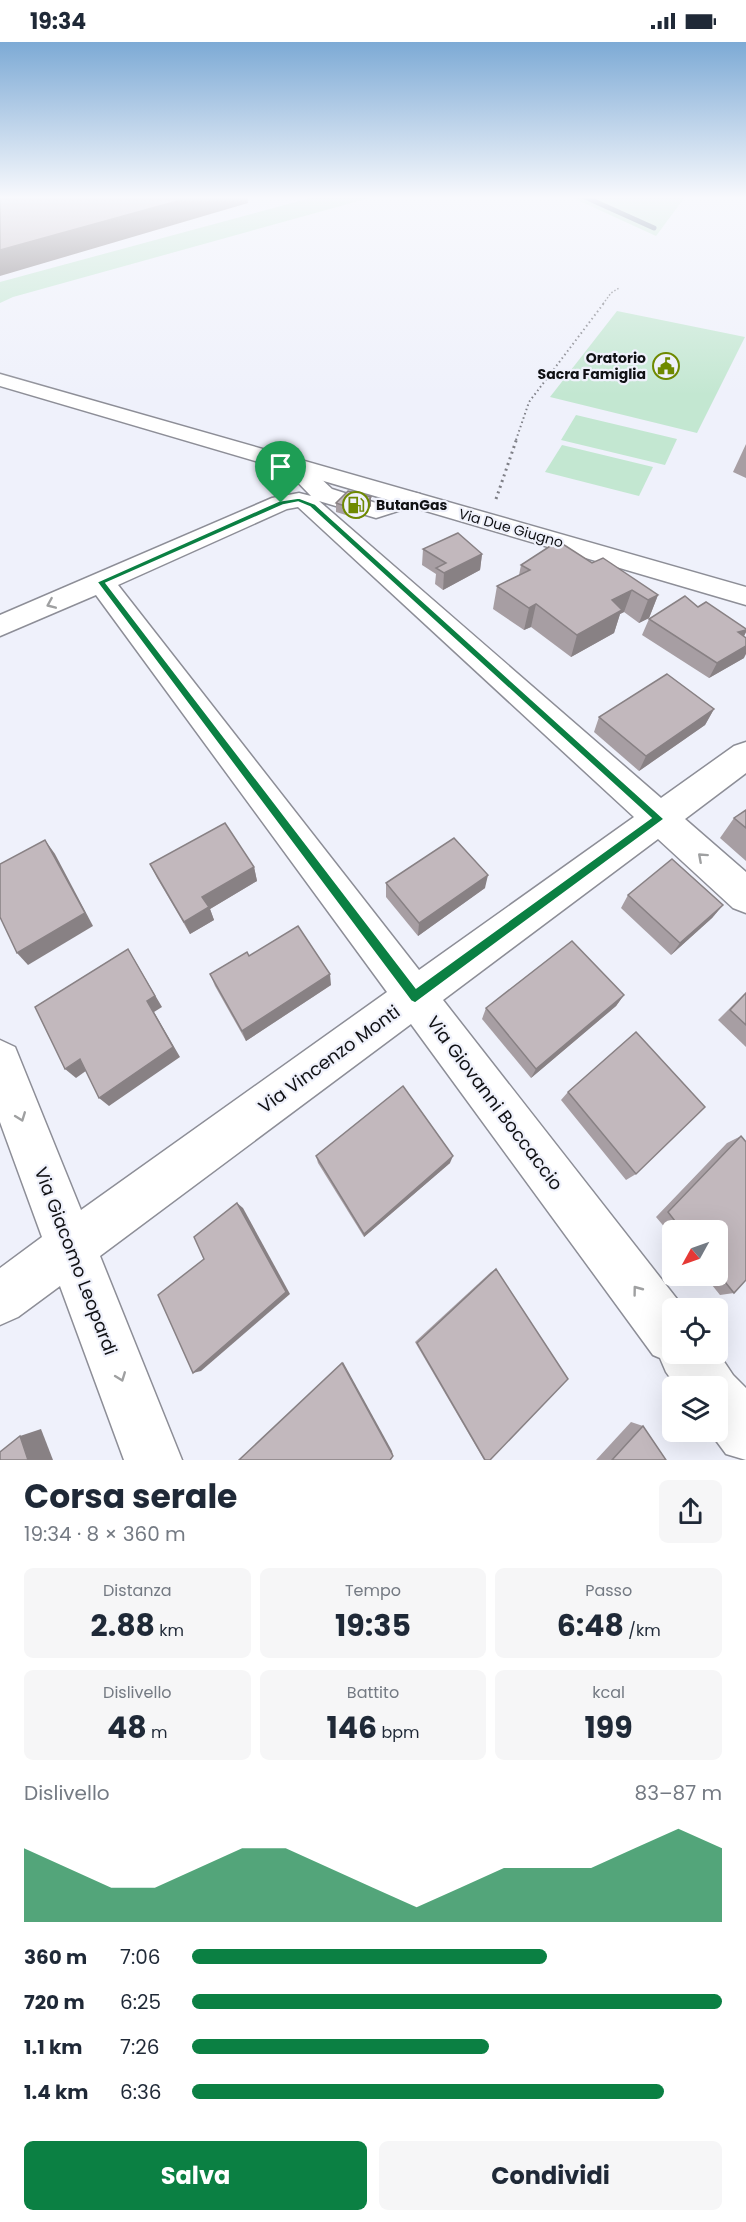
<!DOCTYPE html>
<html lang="it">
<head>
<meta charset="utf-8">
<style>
  :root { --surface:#fff; --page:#f6f6f7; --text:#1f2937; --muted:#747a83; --accent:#0b8043 }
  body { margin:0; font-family:Poppins,sans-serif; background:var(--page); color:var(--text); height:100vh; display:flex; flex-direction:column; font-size:22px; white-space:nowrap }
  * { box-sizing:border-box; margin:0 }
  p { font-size:20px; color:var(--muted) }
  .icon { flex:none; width:33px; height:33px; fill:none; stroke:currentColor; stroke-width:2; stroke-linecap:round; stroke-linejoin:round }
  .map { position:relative; height:1418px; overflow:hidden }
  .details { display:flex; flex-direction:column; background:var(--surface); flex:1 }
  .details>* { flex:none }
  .needle { width:39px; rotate:230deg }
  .fabs { position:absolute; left:662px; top:1178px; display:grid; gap:12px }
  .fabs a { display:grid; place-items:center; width:66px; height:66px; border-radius:9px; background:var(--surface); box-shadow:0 6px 24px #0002; font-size:30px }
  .pin { position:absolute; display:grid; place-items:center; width:51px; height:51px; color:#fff; margin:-62px -26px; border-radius:50% 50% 50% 0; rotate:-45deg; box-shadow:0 0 6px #0007 }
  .pin .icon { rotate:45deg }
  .round { display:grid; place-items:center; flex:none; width:63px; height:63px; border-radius:9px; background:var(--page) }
  .overview { display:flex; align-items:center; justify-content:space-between; height:102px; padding:0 24px }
  h1 { font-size:33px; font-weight:700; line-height:45px }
  .stats { display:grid; grid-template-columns:repeat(3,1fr); gap:9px; height:102px; padding:6px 24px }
  .stats div { display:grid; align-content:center; border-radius:9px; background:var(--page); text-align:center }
  .stats b { font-size:30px; font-weight:700 }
  .stats small { font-size:16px; font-weight:400 }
  .stats p { font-size:16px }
  .chart { height:168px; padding:12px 24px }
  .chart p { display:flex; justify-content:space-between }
  .chart svg { width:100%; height:108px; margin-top:6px; fill:var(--accent); opacity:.7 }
  .primary-button { display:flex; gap:12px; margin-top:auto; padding:12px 24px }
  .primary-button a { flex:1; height:69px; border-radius:9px; background:var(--accent); color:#fff; font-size:24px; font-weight:700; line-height:69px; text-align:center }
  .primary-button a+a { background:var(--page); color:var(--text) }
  ul { padding:0 24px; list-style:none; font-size:20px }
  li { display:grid; grid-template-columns:96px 72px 1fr; align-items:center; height:45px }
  li i { height:15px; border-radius:8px; background:var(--accent) }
  .status { display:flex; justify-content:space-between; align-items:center; height:42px; padding:0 30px; background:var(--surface); direction:ltr }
  .status svg { height:16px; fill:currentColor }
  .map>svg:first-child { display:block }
  .green { fill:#c3e7d1 }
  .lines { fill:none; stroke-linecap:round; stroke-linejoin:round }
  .stream { stroke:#5d7287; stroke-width:5 }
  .minor-casing { stroke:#8d8e97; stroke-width:3 }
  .major-casing { stroke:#8d8e97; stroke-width:3 }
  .path-far2 { stroke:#7d7e85; stroke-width:1.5; stroke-dasharray:1.5 2; stroke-linecap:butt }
  .path-far1 { stroke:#7d7e85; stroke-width:2; stroke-dasharray:1.5 3; stroke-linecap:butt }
  .path { stroke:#7d7e85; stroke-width:3; stroke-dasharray:2 4; stroke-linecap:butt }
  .minor { fill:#fff; fill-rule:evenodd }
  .major { fill:#fff; fill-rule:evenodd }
  .wall { fill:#a79ea3 }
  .shaded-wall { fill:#888184 }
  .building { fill:#c2b8bd; stroke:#888184; stroke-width:1.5 }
  .oneway { stroke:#9fa0a1 }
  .route { fill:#0b8043; stroke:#fff; stroke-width:1.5; fill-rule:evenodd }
  .labels { text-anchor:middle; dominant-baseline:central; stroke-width:4.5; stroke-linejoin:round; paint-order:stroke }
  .far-poi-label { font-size:14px; font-weight:bold; fill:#101114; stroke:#eff1fb; text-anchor:end }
  .far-street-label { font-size:14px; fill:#101114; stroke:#eff1fb }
  .near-street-label { font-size:18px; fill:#101114; stroke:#eff1fb }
</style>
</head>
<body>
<div class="status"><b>19:34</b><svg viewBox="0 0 49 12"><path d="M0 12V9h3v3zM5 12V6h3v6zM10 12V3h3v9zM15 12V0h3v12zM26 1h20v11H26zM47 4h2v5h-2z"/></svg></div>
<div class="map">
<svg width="746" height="1418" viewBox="0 0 746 1418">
  <rect width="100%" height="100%" fill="#eff1fb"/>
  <g class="green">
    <path d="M314,155H373L13,255L0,261V240Z"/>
    <path d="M571,155H685L656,194Z"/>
    <path d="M617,269L745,295L697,391L550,355Z"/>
    <path d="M576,373L677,397L665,423L561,398Z"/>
    <path d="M562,403L653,425L639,454L545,430Z"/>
  </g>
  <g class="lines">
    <path class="stream" d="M585,155L654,186"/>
    <defs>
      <path id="minor" d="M293,416L301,418L332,447L376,461L411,450L420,452L423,457L420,462L376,476L319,459L661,756L734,704L746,700V731L685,777L746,830V871L733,866L658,797L443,958L684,1266H672V1311H717V1309L733,1333L746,1346V1418L726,1412L709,1389H717V1344H676L666,1330L660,1316L653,1313L411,982L100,1214L182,1418H124L60,1244L18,1275L0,1283V1226L42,1195L0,1080V998L15,1005L81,1168L387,950L96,553L0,594V573L272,456L299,451L311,454L281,423L285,418ZM298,465L634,775L419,928L118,543L287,467Z"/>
      <path id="major" d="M0,332L746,545V563L0,344Z"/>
    </defs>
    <use href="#minor" class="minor-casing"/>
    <use href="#major" class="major-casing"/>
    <path class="path-far2" d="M603,262L611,251L619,246"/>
    <path class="path-far1" d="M516,398L529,360L604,261"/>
    <path class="path" d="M496,457L517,396"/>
    <use href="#minor" class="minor"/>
    <use href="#major" class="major"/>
  </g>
  <g class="wall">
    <path d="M746,402V436L733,430Z"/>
    <path d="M371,455V464L359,477L336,470V461Z"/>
    <path d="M423,507L482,512L480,528L443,548L435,542L436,532L422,523Z"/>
    <path d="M592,521L658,553L649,576L639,581L624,570L620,572L614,591L571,615L531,585L524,588L493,567L497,544L519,533L521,523Z"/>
    <path d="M698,565L746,590L744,594V616L709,636L642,593L649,577Z"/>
    <path d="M714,667L705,683L639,729L594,690L599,675Z"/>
    <path d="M746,768V819L720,796L734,776Z"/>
    <path d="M150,822L254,825L257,839L210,867L214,878L190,892L157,836Z"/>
    <path d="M386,841L485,846L418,894L386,855Z"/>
    <path d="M628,853L723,863L712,876L671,913L621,866Z"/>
    <path d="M249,914L331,943L246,999L215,944L210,932Z"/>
    <path d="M746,950V1005L718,978Z"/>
    <path d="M624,953L616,964L531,1036L482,977L486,966Z"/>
    <path d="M568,1050L636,1132L626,1138L561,1058Z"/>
    <path d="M741,1094L734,1251L720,1253L704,1233H717V1188H672V1194L656,1175L727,1101Z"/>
    <path d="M316,1114L450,1121L364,1195L318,1121Z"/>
    <path d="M496,1227L490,1418H484L415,1300L491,1230Z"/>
    <path d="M631,1380L643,1384L666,1418H596Z"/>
  </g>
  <g class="shaded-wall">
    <path d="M192,155H247L248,161L0,234V208Z"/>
    <path d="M371,455V464L359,477V469Z"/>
    <path d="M482,512L480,528L443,548L444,531Z"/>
    <path d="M632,548L624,570L620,572L614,591L571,615L577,593L612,558Z"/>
    <path d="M658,553L649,576L639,581L648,558Z"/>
    <path d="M536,562L531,585L524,588L529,566Z"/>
    <path d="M746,588V590L739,604L738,590Z"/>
    <path d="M746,604V612L744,616L709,636L717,621Z"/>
    <path d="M714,667L705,683L639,729L646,714Z"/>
    <path d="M45,798L55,812L93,884L28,923L17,911Z"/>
    <path d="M254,825L257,839L210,867L214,878L190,892L184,880L202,855Z"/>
    <path d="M488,833L485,846L418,894L419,881Z"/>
    <path d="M723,863L712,876L671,913L680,901Z"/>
    <path d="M128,907L162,965L154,970L180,1015L109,1064L99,1056L147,959Z"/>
    <path d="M330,932L331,943L246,999L242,989Z"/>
    <path d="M624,953L616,964L531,1036L536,1027Z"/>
    <path d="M80,1017L90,1026L76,1036L65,1027Z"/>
    <path d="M453,1114L450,1121L364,1195V1192Z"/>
    <path d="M237,1161L243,1166L290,1252L201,1329L193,1331Z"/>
    <path d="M343,1320L392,1409L393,1414L342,1321Z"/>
    <path d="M41,1387L53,1418H28L20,1394Z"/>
  </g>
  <g class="building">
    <path d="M0,155H192L0,208Z"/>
    <path d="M348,449L371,455L359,469L336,461Z"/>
    <path d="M458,491L482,512L444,531L436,526L446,521L423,507Z"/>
    <path d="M558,499L592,521L603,516L658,553L648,558L632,548L612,558L622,568L577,593L536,562L529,566L497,544L530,528L521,523Z"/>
    <path d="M685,554L698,565L706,560L746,587V588L738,590L746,596V604L717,621L649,577Z"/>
    <path d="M667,632L714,667L646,714L599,675Z"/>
    <path d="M746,768V786L734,776Z"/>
    <path d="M225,781L254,825L202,855L209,865L184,880L150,822Z"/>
    <path d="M454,796L488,833L419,881L386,841Z"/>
    <path d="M45,798L85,871L17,911L0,875V822Z"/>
    <path d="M672,817L723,863L680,901L628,853Z"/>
    <path d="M298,884L330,932L242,989L210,932L247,910L249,914Z"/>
    <path d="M572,899L624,953L536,1027L486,966Z"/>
    <path d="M128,907L155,954L147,959L173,1005L99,1056L80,1017L65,1027L35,965Z"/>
    <path d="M746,951V983L730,968Z"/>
    <path d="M636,990L705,1065L636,1132L568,1050Z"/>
    <path d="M403,1044L453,1114L364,1192L316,1114Z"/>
    <path d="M741,1094L746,1100V1238L734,1251L717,1230V1188H682L668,1170Z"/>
    <path d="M237,1161L286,1250L193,1331L158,1253L204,1217L194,1195Z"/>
    <path d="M496,1227L568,1337L490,1418H485L417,1301Z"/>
    <path d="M342,1321L393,1414L390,1418H239Z"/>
    <path d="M643,1384L666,1418H612Z"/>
    <path d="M20,1394L28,1418H0V1410Z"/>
  </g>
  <defs><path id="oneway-chevron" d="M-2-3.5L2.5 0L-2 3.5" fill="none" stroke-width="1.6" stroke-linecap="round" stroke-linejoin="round" transform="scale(1.5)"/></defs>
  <g class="oneway">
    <use href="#oneway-chevron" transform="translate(51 562) rotate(157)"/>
    <use href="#oneway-chevron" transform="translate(702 815) rotate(-138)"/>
    <use href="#oneway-chevron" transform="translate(21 1075) rotate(69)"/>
    <use href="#oneway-chevron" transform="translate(637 1248) rotate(-127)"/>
    <use href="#oneway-chevron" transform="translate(121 1335) rotate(69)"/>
  </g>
  <linearGradient id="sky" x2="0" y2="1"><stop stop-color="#7daad5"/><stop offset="0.44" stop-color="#f8f9fd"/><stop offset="1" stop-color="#f8f9fd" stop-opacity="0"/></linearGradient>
  <rect width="746" height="353" fill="url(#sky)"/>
  <path class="route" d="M299,456L315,462L664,777L415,961L411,959L97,540L279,459ZM298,460L310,465L651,776L416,946L106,541L283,463Z"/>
  <defs>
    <symbol id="civic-ring" viewBox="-11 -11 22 22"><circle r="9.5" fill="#eff1fb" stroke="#6e8900" stroke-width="1.5"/><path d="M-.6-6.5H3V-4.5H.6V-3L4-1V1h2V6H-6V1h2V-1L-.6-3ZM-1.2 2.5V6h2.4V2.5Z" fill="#6e8900"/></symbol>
    <symbol id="fuel-ring" viewBox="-11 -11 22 22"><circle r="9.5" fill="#eff1fb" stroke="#6e8900" stroke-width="1.5"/><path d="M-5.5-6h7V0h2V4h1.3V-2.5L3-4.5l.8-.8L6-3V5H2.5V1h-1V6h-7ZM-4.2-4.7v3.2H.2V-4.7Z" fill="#6e8900"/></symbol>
  </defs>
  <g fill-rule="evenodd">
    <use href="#civic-ring" x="651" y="309" width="30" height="30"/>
    <use href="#fuel-ring" x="341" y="448" width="30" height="30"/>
  </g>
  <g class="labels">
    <g class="far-poi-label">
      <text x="646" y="316">Oratorio<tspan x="646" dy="16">Sacra Famiglia</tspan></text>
      <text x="376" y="463" text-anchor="start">ButanGas</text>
    </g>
    <g class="far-street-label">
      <text transform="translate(511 486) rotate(16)">Via Due Giugno</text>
    </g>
    <g class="near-street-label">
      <text transform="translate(329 1017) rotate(-36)">Via Vincenzo Monti</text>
      <text transform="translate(495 1061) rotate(53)">Via Giovanni Boccaccio</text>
      <text transform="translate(76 1219) rotate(69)">Via Giacomo Leopardi</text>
    </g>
  </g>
</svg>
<div class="fabs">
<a><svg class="needle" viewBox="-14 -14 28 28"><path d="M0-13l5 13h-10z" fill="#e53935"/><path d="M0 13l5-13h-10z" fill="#747a83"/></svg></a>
<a><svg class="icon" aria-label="locate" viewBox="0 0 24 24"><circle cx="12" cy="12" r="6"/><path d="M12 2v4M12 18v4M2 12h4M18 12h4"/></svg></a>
<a><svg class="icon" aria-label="layers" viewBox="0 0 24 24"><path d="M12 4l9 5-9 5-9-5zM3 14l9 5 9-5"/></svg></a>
</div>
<div class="pin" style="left:281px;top:461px;background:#1e9e55"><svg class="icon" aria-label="arrive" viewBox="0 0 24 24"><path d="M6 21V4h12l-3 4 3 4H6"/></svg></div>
</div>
<section class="details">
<div class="overview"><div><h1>Corsa serale</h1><p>19:34 · 8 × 360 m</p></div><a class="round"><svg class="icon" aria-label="share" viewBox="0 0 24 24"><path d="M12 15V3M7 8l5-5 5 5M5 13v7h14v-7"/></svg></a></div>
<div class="stats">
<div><p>Distanza</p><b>2.88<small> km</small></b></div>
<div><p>Tempo</p><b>19:35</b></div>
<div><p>Passo</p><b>6:48<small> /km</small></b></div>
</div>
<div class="stats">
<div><p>Dislivello</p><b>48<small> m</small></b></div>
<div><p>Battito</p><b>146<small> bpm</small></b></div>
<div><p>kcal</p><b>199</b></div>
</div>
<div class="chart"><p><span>Dislivello</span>83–87 m</p>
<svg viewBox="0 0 160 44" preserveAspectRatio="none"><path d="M0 44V14L10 22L20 30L30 30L40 22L50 14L60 14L70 22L80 30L90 38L100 30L110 22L120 22L130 22L140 14L150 6L160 14V44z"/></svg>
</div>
<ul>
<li><b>360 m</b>7:06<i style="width:67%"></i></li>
<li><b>720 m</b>6:25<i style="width:100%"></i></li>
<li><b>1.1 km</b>7:26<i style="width:56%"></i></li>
<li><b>1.4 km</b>6:36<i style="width:89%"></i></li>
</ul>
<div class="primary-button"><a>Salva</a><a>Condividi</a></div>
</section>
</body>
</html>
